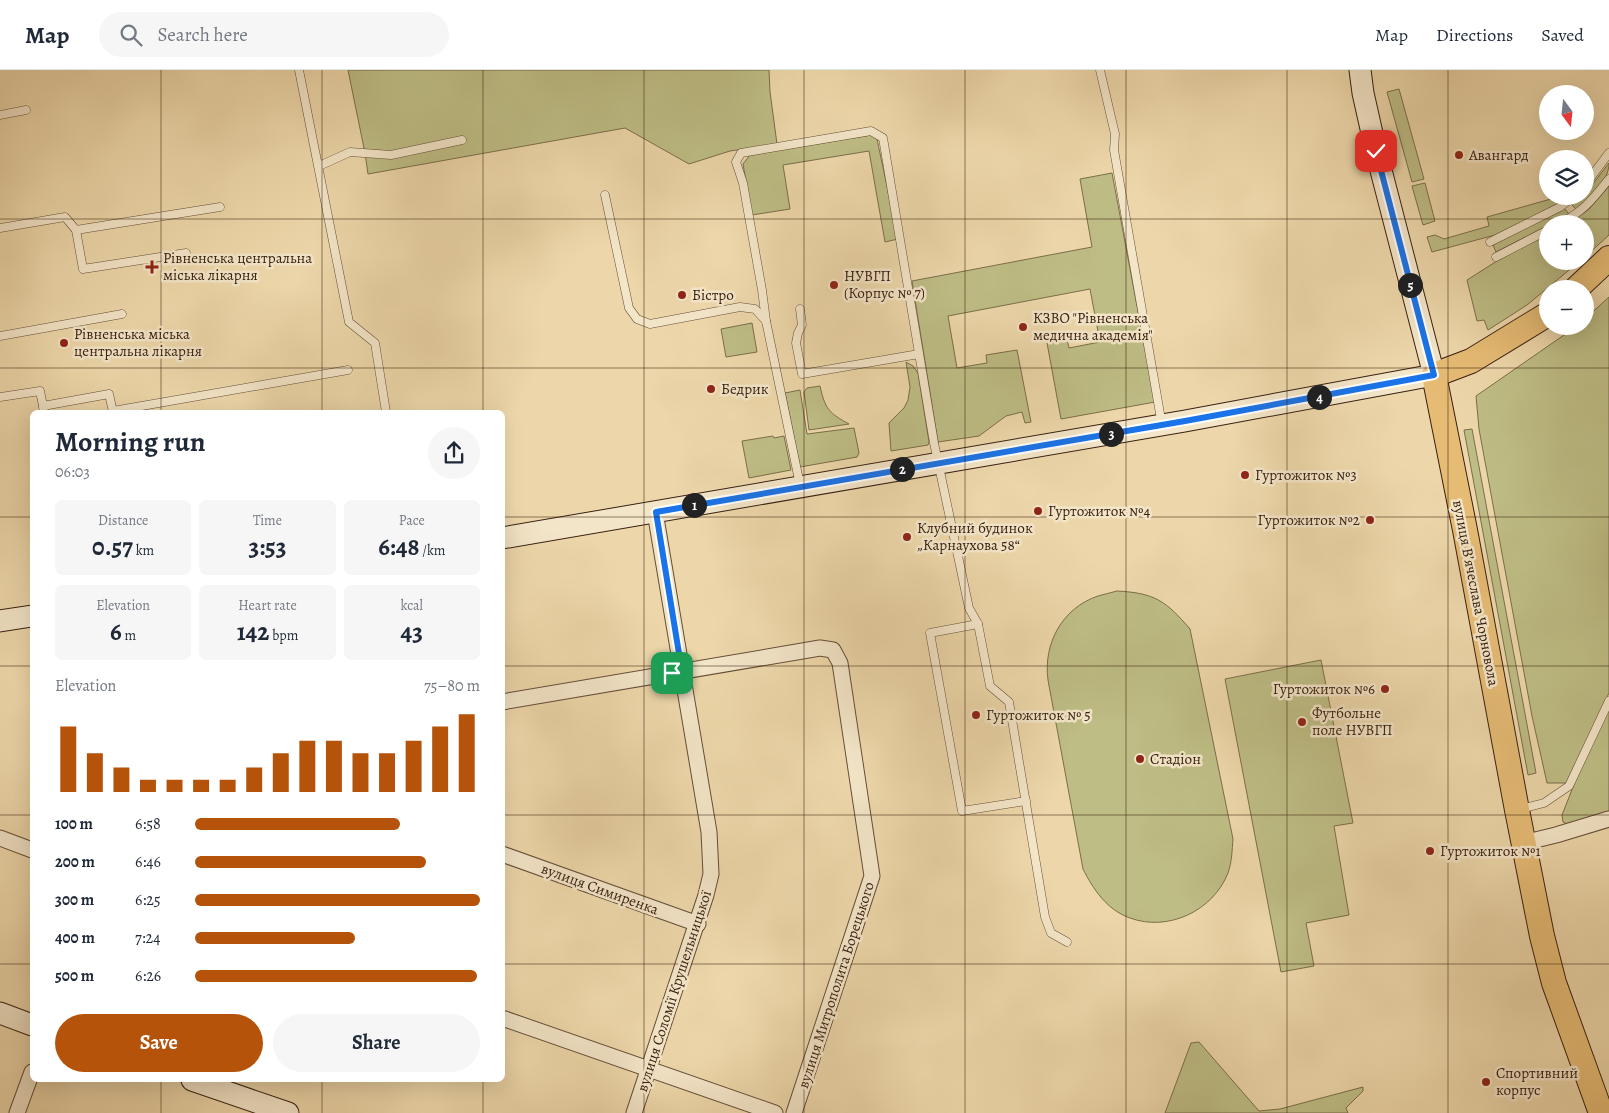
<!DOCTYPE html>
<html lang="en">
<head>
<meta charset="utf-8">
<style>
  :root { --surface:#fff; --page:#f6f6f7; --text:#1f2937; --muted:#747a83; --line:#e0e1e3; --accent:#b45309 }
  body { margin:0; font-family:Alegreya,serif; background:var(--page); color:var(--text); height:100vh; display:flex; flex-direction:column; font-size:19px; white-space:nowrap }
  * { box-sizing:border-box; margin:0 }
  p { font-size:16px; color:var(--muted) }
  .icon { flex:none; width:28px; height:28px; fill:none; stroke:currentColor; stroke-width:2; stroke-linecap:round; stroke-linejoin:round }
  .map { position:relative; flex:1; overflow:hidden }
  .drawer { position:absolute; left:30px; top:340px; width:475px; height:672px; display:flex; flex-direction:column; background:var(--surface); border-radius:8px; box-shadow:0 5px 20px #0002 }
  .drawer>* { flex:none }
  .needle { width:32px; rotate:165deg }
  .tools { position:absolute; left:1539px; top:15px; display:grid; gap:10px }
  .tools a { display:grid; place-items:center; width:55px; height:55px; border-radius:50%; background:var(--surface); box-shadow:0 5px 20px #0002; font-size:25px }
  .pin { position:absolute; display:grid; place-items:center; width:42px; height:42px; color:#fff; margin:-21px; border-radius:10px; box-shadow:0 2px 8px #0006 }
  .km { position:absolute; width:25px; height:25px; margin:-12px; border-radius:50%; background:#222; color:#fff; font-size:14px; line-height:25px; text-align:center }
  .round { display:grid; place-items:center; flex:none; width:52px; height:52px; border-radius:26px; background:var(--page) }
  .headline { display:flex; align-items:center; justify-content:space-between; height:85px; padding:0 25px }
  h1 { font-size:28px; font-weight:700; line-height:38px }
  .metrics { display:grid; grid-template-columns:repeat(3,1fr); gap:8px; height:85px; padding:5px 25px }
  .metrics div { display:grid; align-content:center; border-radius:8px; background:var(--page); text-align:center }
  .metrics b { font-size:25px; font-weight:700 }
  .metrics small { font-size:14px; font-weight:400 }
  .metrics p { font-size:14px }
  .chart { height:140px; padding:10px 25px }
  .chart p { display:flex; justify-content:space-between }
  .chart svg { width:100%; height:90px; margin-top:5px; stroke:var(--accent); stroke-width:6 }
  .action { display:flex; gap:10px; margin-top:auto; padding:10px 25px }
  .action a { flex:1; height:58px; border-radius:30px; background:var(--accent); color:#fff; font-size:20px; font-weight:700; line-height:58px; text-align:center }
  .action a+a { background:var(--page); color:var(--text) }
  ul { padding:0 25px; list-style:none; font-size:16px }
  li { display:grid; grid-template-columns:80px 60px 1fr; align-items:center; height:38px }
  li i { height:12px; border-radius:6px; background:var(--accent) }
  header { display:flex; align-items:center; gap:30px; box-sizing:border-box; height:70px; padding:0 25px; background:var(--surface); border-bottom:1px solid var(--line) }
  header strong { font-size:24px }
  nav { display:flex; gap:28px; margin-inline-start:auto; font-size:18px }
  .search { width:350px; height:45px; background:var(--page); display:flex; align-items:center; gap:12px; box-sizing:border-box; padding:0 18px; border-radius:28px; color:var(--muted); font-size:19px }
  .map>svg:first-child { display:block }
  .green { fill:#bebd85; stroke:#7b6e4b }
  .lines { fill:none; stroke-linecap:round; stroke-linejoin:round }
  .lane-casing { stroke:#654e37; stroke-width:9 }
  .street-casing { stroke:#654e37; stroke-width:17 }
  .secondary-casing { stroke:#382011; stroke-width:23 }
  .primary-casing { stroke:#382011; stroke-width:26 }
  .lane { stroke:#f3e5c8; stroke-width:8 }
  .street { stroke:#f3e5c8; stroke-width:15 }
  .secondary { stroke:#f3e5c8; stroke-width:21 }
  .primary { stroke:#e6bc75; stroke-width:24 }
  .route-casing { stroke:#fff; stroke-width:10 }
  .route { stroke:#1a73e8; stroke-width:6 }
  .grid { fill:none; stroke:#382011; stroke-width:1; stroke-opacity:0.55 }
  .poi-dot { fill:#8f2418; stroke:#f3e5c8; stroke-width:2 }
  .labels { text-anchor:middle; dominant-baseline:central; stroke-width:5; stroke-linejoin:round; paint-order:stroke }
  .poi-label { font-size:15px; fill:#382011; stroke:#f3e5c8; text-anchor:start }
  .street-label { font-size:15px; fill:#382011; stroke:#f3e5c8 }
</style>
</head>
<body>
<header>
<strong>Map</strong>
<div class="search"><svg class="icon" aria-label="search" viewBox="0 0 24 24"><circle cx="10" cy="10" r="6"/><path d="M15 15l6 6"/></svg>Search here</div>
<nav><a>Map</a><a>Directions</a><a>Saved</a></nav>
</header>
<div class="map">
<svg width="1609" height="1043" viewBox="0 0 1609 1043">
  <rect width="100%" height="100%" fill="#edd7aa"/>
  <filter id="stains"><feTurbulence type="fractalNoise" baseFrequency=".004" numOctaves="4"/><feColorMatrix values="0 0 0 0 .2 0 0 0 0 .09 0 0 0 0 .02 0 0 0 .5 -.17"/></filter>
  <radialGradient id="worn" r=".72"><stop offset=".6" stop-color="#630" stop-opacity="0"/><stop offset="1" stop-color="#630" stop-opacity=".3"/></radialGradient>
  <g class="green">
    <path d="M348,0H769L770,22L777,74L730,81L689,94L625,58L368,104L365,83Z"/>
    <path d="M1399,19L1424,109L1412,112L1387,22Z"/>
    <path d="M871,65L877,69L898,169L885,172L869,81L783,95L790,139L752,145L743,94L750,85Z"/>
    <path d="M1609,93C1609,112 1590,127 1576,139L1571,134L1576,130L1574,127L1585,126V121L1589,119Z"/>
    <path d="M1112,103L1155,332L1061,349L1047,273L1067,269L1069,278L1100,272L1090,219L948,246L957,298L987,293L986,285L1017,280L1031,352L1025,353L1022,342L1006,346L979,366L938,372L912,211L1092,177L1080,109Z"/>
    <path d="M1425,113L1435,151L1423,155L1412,116Z"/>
    <path d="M1609,116V165L1585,187V154H1567L1589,139Z"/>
    <path d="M1558,127L1562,132L1495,165L1432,182L1427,167L1435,165L1444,169L1489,156L1487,147Z"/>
    <path d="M1564,138L1569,144L1551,154H1548L1547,156L1496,182L1493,175Z"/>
    <path d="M1547,165L1548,191H1580L1527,235L1488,260L1484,250L1477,251L1467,210L1508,184Z"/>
    <path d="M1609,227V623L1566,713H1547L1532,646L1479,359L1476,326L1577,256H1585V249Z"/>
    <path d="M752,253L757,282L726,287L721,259Z"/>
    <path d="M906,292L913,296L918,303L929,372L928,375L891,381L889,353L904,338L908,330L910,317Z"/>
    <path d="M820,316C825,339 829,343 849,354L809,360L804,322L807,318Z"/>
    <path d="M800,320L807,364L854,358L859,383L857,387L800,397L785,323Z"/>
    <path d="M1472,359L1536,703L1528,705L1464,360Z"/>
    <path d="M773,366L774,368L784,366L791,400L749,408L742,371Z"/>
    <path d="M1117,521C1155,523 1166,531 1190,559L1233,769C1232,780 1232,792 1228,803C1213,841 1168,862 1130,848C1107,840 1093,819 1083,799L1048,610C1043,574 1062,538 1098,526C1104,524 1111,523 1117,521Z"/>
    <path d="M1321,590L1353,753L1334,756L1349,845L1306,853L1314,896L1281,902L1225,609Z"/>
    <path d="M1609,637V745L1569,755L1563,752L1562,745L1579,702Z"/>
    <path d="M1199,972L1259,1041L1280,1039L1363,1017V1021L1346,1038L1348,1043H1165L1191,973Z"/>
  </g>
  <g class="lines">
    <defs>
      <g id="lane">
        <path d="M299,0L349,252L375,273L386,342"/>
        <path d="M1100,0L1115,64L1114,80L1162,355"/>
        <path d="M0,45L26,40"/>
        <path d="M319,96L350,82L391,85L462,70"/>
        <path d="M1585,115L1609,83"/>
        <path d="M605,125L629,238L637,249L650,254L740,237L755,239L766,251L800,415"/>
        <path d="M1559,154C1584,141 1592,130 1609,109"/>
        <path d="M0,158L65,147L76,160L220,137"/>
        <path d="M76,160L83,199L186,183"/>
        <path d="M1490,172L1560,137L1574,126"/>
        <path d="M1496,187L1548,160"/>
        <path d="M800,239L802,255L798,263L796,273L802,304L919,284"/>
        <path d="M766,251L762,220L743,113L736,92L741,83L871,61L883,68L934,373L969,538L978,554L990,616L1009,632L1045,847L1051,863L1067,872"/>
        <path d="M0,266L122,244"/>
        <path d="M0,327L40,321L43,336"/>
        <path d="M113,341L348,300"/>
        <path d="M44,342L43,336L109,324L113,342"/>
        <path d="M978,554L930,563L962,741L1026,731"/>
        <path d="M1521,739L1544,733L1569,716L1609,631"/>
      </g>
      <g id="street">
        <path d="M502,632L820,578L833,580L840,593L872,806L794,1043"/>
        <path d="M0,768L32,780"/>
        <path d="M1523,773L1556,765L1609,749"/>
        <path d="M502,784L698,854"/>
        <path d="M502,948L775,1043"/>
        <path d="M17,1043L32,1002"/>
        <path d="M634,1043L706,825L711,804L709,762L655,442"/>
      </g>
      <g id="secondary">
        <path d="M502,468L1185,351L1434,305L1376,81L1363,23L1360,0"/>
        <path d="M0,551L32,546"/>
        <path d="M0,943L32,955"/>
        <path d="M192,1010L288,1043"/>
      </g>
      <g id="primary">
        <path d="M1576,219L1609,188"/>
        <path d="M1548,244L1471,291L1434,305L1465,460L1517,740L1542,866L1554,913L1601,1043"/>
      </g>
    </defs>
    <use href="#lane" class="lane-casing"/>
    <use href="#street" class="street-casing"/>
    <use href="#secondary" class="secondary-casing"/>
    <use href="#primary" class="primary-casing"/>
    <use href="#lane" class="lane"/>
    <use href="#street" class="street"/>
    <use href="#secondary" class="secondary"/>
    <use href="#primary" class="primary"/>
  </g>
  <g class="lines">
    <defs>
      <path id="route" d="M672,603L682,602L656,442L1185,351L1434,305L1376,81"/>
    </defs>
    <use href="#route" class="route-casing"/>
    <use href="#route" class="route"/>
  </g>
  <path class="grid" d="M161,0V342M322,0V342M483,0V342M644,0V1043M804,0V1043M965,0V1043M1126,0V1043M1287,0V1043M1448,0V1043M0,149H1609M0,298H1609M0,447H32M502,447H1609M0,596H32M502,596H1609M0,745H32M502,745H1609M0,894H32M502,894H1609M161,1010V1043M322,1010V1043M483,1010V1043"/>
  <g class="poi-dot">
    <circle cx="1459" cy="85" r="5"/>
    <path d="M149.5 189.5h5v5h5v5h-5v5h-5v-5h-5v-5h5z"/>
    <circle cx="834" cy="215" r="5"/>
    <circle cx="682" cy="225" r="5"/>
    <circle cx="1023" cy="257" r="5"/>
    <circle cx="64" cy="273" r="5"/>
    <circle cx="711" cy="319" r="5"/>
    <circle cx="1245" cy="405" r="5"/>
    <circle cx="1038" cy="441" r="5"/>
    <circle cx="1370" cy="450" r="5"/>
    <circle cx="907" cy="467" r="5"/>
    <circle cx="1385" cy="619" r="5"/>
    <circle cx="976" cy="645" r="5"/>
    <circle cx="1302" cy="652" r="5"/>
    <circle cx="1140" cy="689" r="5"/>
    <circle cx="1430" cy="781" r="5"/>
    <circle cx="1486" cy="1012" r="5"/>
  </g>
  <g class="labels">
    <g class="poi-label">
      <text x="1469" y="85">Авангард</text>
      <text x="163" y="188">Рівненська центральна<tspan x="163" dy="17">міська лікарня</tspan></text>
      <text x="844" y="206">НУВГП<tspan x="844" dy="17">(Корпус № 7)</tspan></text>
      <text x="692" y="225">Бістро</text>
      <text x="1033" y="248">КЗВО "Рівненська<tspan x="1033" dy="17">медична академія"</tspan></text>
      <text x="74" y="264">Рівненська міська<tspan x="74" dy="17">центральна лікарня</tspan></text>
      <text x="721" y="319">Бедрик</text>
      <text x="1255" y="405">Гуртожиток №3</text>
      <text x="1048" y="441">Гуртожиток №4</text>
      <text x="1360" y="450" text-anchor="end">Гуртожиток №2</text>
      <text x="917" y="458">Клубний будинок<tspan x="917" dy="17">„Карнаухова 58“</tspan></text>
      <text x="1375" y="619" text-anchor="end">Гуртожиток №6</text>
      <text x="1312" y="643">Футбольне<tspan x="1312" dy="17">поле НУВГП</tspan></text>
      <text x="986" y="645">Гуртожиток № 5</text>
      <text x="1150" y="689">Стадіон</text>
      <text x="1440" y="781">Гуртожиток №1</text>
      <text x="1496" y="1003">Спортивний<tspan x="1496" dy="17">корпус</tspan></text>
    </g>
    <g class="street-label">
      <text transform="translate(1476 523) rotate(79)">вулиця Вʼячеслава Чорновола</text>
      <text transform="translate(600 819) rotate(20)">вулиця Симиренка</text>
      <text transform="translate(836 915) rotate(-72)">вулиця Митрополита Борецького</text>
      <text transform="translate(674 921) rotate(-72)">вулиця Соломії Крушельницької</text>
    </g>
  </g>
  <rect width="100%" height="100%" filter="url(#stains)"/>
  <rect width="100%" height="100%" fill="url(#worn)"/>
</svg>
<div class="tools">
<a><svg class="needle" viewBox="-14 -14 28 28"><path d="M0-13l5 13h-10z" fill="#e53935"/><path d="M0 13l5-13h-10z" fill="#747a83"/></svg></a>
<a><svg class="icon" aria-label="layers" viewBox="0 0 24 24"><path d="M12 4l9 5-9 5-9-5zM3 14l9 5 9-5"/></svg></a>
<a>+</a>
<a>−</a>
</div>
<div class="pin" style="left:672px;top:603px;background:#1e9e55"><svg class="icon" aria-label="arrive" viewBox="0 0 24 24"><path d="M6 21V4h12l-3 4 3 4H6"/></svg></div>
<div class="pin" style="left:1376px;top:81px;background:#d93025"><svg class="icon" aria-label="check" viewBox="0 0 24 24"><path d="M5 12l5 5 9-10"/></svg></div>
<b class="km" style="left:694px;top:435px">1</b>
<b class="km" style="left:902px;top:399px">2</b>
<b class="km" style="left:1111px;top:364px">3</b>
<b class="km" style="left:1319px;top:327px">4</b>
<b class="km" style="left:1410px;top:215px">5</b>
<section class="drawer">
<div class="headline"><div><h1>Morning run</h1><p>06:03</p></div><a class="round"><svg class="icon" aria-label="share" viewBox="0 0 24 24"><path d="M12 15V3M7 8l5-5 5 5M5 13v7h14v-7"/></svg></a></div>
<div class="metrics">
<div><p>Distance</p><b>0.57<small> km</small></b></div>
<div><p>Time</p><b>3:53</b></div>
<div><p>Pace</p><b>6:48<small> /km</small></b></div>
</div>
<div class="metrics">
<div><p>Elevation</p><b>6<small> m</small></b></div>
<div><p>Heart rate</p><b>142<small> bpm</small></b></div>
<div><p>kcal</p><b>43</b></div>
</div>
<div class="chart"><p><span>Elevation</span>75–80 m</p>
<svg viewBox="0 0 160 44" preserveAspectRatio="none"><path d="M5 44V12M15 44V25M25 44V32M35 44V38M45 44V38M55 44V38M65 44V38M75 44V32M85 44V25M95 44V19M105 44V19M115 44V25M125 44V25M135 44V19M145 44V12M155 44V6"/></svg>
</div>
<ul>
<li><b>100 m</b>6:58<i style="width:72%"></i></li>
<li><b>200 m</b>6:46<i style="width:81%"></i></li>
<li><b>300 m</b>6:25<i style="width:100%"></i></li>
<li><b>400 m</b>7:24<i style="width:56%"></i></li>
<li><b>500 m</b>6:26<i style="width:99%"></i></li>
</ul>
<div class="action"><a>Save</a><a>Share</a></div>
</section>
</div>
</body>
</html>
